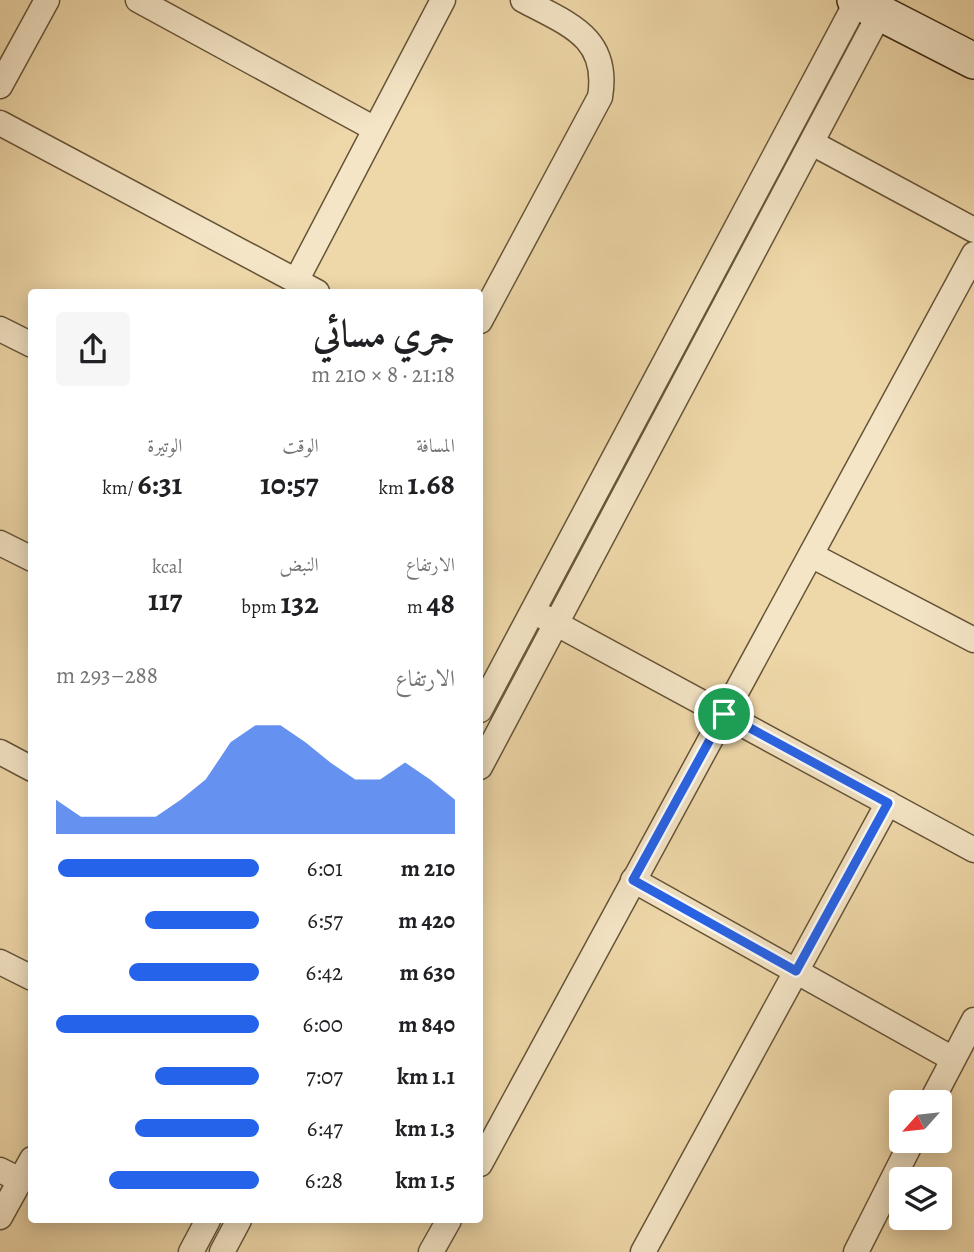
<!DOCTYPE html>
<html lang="ar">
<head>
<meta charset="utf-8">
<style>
  :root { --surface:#fff; --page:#f6f6f6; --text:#202124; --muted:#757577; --accent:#2563eb }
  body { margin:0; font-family:Alegreya,Amiri,serif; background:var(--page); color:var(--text); direction:rtl; height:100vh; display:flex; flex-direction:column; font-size:26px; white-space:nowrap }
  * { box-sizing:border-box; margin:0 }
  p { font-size:23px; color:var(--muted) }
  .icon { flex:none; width:38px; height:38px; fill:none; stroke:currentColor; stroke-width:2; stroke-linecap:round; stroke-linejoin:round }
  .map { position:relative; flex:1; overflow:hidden; direction:ltr }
  .drawer { position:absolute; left:28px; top:289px; width:455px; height:934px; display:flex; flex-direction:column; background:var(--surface); border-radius:7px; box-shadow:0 4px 18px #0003; direction:rtl }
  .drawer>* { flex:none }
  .needle { width:46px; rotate:243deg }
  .controls { position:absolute; left:889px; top:1090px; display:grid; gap:14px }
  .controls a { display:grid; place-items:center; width:63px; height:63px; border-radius:7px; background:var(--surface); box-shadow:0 4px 18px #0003; font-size:35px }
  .pin { position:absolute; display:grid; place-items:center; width:60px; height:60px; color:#fff; margin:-30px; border:4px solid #fff; border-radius:50%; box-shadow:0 2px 7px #0007 }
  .round { display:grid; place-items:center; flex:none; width:74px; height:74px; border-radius:7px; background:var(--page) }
  .summary { display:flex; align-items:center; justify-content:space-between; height:119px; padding:0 28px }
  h1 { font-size:38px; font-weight:600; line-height:52px }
  .figures { display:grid; grid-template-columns:repeat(3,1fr); gap:10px; height:119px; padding:7px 28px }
  .figures div { display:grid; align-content:center }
  .figures b { font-size:30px; font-weight:600 }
  .figures small { font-size:19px; font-weight:400 }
  .figures p { font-size:19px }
  .chart { height:196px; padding:14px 28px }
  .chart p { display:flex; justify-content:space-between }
  .chart svg { width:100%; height:126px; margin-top:7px; fill:var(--accent); opacity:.7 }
  ul { padding:0 28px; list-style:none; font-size:23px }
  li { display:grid; grid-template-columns:112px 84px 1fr; align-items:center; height:52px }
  li i { height:18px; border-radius:9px; background:var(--accent) }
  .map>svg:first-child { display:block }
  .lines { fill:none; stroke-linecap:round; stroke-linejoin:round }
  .street-casing { stroke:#665438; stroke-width:27 }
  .secondary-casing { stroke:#382913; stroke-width:38 }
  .street { stroke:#f4e5c6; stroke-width:24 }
  .secondary { stroke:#f4e5c6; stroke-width:35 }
  .route-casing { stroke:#fff; stroke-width:14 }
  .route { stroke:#2563eb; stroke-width:9 }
</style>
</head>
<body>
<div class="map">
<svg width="974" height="1252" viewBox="0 0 974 1252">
  <rect width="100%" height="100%" fill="#eed7a8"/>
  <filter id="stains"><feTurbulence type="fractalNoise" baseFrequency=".00286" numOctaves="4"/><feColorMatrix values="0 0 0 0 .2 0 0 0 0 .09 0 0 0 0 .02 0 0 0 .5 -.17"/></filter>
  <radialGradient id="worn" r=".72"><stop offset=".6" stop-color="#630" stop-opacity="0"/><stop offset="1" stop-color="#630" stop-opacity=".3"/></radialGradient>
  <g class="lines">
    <defs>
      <g id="street">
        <path d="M138,0L375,129"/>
        <path d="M0,86L47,0"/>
        <path d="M0,123L317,292"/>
        <path d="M812,143L974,230"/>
        <path d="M296,281L443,0"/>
        <path d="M480,321L600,97C610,37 568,24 523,0"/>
        <path d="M0,329L32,345"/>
        <path d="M0,543L32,559"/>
        <path d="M811,555L974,640"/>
        <path d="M544,617L974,850"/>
        <path d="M480,710L857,1"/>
        <path d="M0,752L32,769"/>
        <path d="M480,767L880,13"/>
        <path d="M633,880L953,1059"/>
        <path d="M0,962L32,978"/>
        <path d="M931,1102L974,1020"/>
        <path d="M480,1164L974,254"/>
        <path d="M0,1170L20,1180"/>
        <path d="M0,1217L32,1159"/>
        <path d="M191,1252L208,1220"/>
        <path d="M222,1252L239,1220"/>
        <path d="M431,1252L449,1220"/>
        <path d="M643,1252L888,803"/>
        <path d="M856,1252L912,1141"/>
      </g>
      <path id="secondary" d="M855,0L974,61"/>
    </defs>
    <use href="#street" class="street-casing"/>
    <use href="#secondary" class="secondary-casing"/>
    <use href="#street" class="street"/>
    <use href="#secondary" class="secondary"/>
  </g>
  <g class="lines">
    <defs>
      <path id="route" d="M724,714L888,803L796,971L633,880Z"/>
    </defs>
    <use href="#route" class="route-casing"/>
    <use href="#route" class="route"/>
  </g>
  <rect width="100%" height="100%" filter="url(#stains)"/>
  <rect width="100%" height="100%" fill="url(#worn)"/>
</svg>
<div class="controls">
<a><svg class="needle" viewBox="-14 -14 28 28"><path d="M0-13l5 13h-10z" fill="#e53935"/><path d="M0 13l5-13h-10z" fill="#757577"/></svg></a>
<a><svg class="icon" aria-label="layers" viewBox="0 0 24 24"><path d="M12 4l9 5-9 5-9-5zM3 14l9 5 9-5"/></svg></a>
</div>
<div class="pin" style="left:724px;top:714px;background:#1e9e55"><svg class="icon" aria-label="arrive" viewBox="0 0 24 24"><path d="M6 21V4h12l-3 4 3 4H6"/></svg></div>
<section class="drawer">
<div class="summary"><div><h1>جري مسائي</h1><p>21:18 · 8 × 210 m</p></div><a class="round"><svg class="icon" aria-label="share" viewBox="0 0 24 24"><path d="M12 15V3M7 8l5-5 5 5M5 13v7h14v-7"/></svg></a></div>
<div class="figures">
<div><p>المسافة</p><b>1.68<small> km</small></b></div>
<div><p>الوقت</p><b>10:57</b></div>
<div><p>الوتيرة</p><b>6:31<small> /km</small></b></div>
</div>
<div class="figures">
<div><p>الارتفاع</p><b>48<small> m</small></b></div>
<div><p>النبض</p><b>132<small> bpm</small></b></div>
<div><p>kcal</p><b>117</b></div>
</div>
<div class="chart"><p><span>الارتفاع</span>288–293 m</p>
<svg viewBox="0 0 160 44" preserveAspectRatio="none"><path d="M0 44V32L10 38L20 38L30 38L40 38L50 32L60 25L70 12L80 6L90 6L100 12L110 19L120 25L130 25L140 19L150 25L160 32V44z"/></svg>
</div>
<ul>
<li><b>210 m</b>6:01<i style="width:99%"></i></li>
<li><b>420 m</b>6:57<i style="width:56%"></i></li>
<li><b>630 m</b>6:42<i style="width:64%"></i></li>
<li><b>840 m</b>6:00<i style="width:100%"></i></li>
<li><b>1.1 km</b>7:07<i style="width:51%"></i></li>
<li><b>1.3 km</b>6:47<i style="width:61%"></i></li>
<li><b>1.5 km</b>6:28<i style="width:74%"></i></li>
</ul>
</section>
</div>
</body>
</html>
